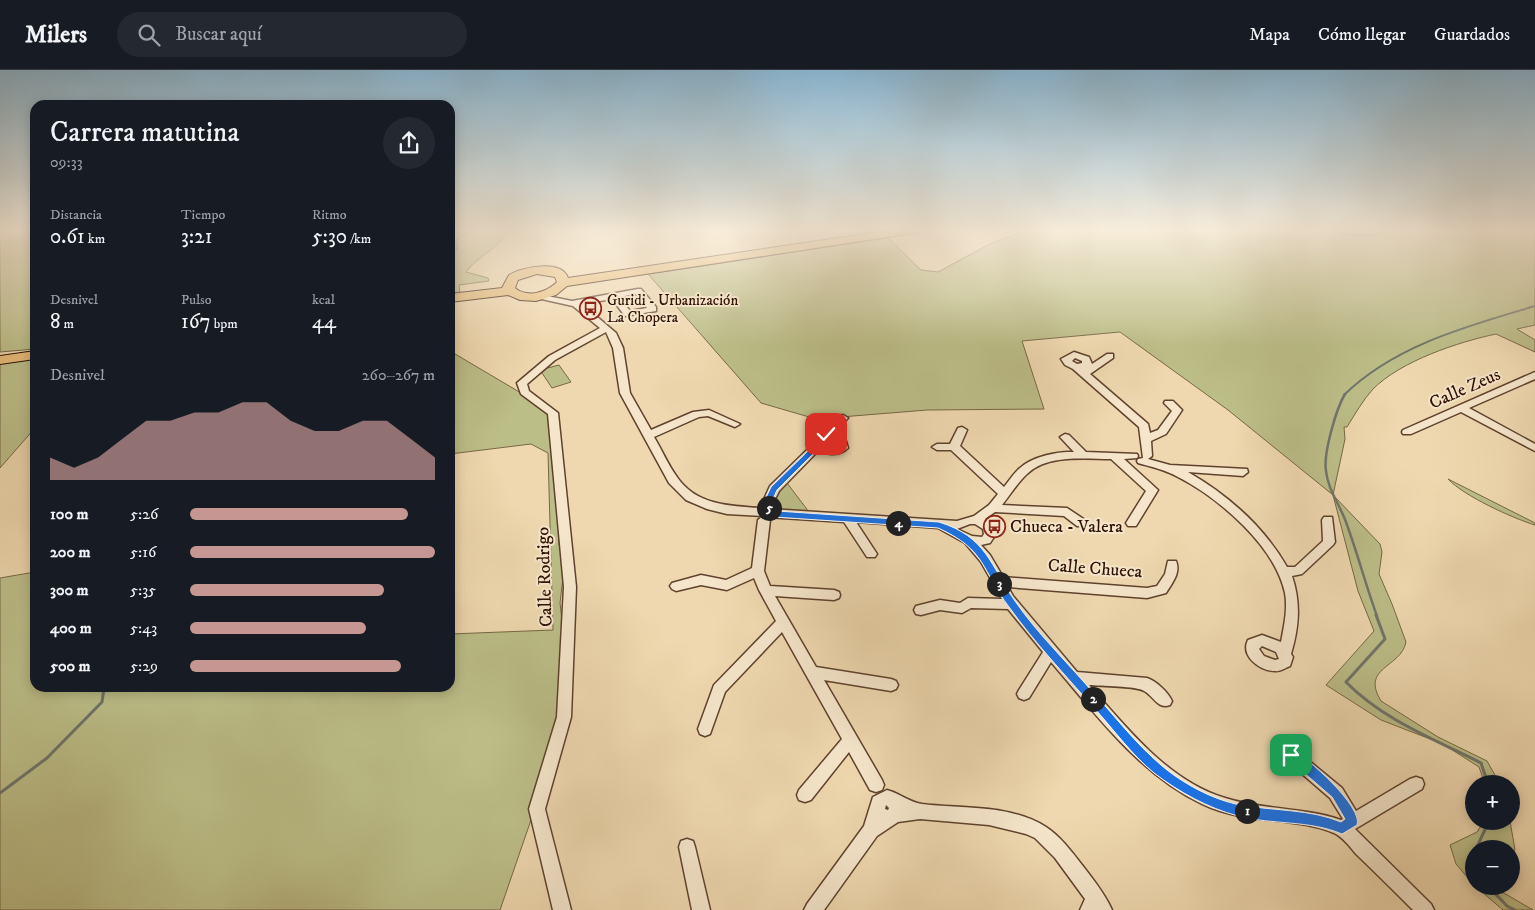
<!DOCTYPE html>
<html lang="es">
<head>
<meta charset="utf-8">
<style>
  :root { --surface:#171b24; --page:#242831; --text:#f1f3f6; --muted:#9ea1a6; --line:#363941; --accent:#c59692 }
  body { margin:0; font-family:"IM FELL DW Pica",serif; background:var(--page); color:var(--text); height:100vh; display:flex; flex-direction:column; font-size:19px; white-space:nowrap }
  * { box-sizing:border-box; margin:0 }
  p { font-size:16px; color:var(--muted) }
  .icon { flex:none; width:28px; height:28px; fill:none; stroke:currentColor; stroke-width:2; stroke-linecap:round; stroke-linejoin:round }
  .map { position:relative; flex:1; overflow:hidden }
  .drawer { position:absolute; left:30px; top:30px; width:425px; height:592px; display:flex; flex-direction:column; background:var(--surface); border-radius:15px; box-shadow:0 2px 12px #0003 }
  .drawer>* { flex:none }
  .controls { position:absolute; left:1465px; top:705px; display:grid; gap:10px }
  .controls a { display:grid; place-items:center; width:55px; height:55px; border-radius:50%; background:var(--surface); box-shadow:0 2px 12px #0003; font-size:25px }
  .pin { position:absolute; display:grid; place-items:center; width:42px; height:42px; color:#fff; margin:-21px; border-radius:10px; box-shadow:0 2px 8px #0006 }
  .km { position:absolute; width:25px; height:25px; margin:-12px; border-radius:50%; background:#222; color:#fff; font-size:14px; line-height:25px; text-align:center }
  .round { display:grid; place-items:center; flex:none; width:52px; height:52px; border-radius:26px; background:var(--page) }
  .headline { display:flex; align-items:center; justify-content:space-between; height:85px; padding:0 20px }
  h1 { font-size:28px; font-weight:600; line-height:38px }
  .figures { display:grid; grid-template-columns:repeat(3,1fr); gap:8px; height:85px; padding:5px 20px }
  .figures div { display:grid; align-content:center }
  .figures b { font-size:21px; font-weight:600 }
  .figures small { font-size:14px; font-weight:400 }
  .figures p { font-size:14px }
  .chart { height:140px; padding:10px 20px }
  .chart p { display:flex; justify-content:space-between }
  .chart svg { width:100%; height:90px; margin-top:5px; fill:var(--accent); opacity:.7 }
  ul { padding:0 20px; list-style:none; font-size:16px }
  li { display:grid; grid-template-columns:80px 60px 1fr; align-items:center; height:38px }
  li i { height:12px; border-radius:6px; background:var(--accent) }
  header { display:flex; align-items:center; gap:30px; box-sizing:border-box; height:70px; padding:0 25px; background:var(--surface); border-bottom:1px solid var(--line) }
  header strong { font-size:24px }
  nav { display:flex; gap:28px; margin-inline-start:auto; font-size:18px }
  .search { width:350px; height:45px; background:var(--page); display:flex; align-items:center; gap:12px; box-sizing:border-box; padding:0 18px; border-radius:28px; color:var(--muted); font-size:19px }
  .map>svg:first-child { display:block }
  .green { fill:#bcbe88; stroke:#766746 }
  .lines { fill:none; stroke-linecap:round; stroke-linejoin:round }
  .stream-far2 { stroke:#6f756b; stroke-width:2 }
  .stream-far1 { stroke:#6f756b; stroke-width:2.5 }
  .stream { stroke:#6f756b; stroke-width:3 }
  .minor-casing { stroke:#5f422e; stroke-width:3 }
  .highway-casing { stroke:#2f1003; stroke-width:2 }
  .minor { fill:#f5e6cb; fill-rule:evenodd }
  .highway { fill:#e8bc78; fill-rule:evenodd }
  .route { fill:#1a73e8; stroke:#fff }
  .labels { text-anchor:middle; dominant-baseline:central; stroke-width:4; stroke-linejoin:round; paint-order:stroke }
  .far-poi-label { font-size:15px; fill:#2f1003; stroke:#f5e6cb; text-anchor:start }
  .street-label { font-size:18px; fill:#2f1003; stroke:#f5e6cb }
  .poi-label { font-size:18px; fill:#2f1003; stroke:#f5e6cb; text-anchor:start }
</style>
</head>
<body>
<header>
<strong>Milers</strong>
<div class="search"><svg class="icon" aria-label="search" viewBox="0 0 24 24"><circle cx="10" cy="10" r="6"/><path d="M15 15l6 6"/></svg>Buscar aquí</div>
<nav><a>Mapa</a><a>Cómo llegar</a><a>Guardados</a></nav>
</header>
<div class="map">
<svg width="1535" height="840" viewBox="0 0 1535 840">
  <rect width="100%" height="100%" fill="#efd8af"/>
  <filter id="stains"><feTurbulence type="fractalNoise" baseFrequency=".004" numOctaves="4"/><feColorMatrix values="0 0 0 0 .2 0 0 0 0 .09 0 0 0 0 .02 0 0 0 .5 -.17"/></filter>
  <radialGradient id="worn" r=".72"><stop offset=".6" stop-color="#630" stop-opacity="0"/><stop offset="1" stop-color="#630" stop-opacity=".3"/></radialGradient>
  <g class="green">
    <path d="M0,159H35V279L0,282Z"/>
    <path d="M450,159H508C505,175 477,186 466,202L488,208L489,211L459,215L460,222L450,223Z"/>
    <path d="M1054,159H1535V255L1517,259L1535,270V282L1496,264C1458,272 1401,291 1373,319C1363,330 1355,344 1347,357H1344L1345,369L1333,425L1380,474L1382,482L1379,504L1392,534L1406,572C1401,598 1360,597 1381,631L1438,667L1487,691L1500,714H1485L1479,697L1443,674L1381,650L1326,615L1374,561L1358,521L1333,425L1228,340L1120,262L1022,271L1044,339L927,340L816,349L761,333L648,204L888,168L921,200L938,202L988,175L1016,164L1050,162Z"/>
    <path d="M450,281L516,320L551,343L557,415L559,474L564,499L560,533L564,568L558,649L531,750L500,840H0V508L35,502V618H450V564L553,560L548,383L531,374L450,384Z"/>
    <path d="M35,288V358L0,398V293Z"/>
    <path d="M559,295L571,312L552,318L540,300Z"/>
    <path d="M1448,409L1535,453V455C1512,448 1464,426 1448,409Z"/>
    <path d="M787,413L809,442C785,440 759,442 787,413Z"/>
    <path d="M1484,751H1510L1515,780L1511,782V779H1474V815L1456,794L1450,775L1477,762Z"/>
    <path d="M1475,816H1497V819L1533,840H1503Z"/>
  </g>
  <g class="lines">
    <g class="stream-far2">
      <path d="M1302,159L1369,166L1390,161L1484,159"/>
      <path d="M450,185L458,179L456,171L469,159"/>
      <path d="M1344,325C1395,275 1468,256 1535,236"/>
    </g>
    <path class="stream-far1" d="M1345,324C1336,339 1323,384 1326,401C1328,421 1341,436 1347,455C1358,485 1366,516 1377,546"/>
    <g class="stream">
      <path d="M1376,545L1385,569L1346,612C1383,650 1434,669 1481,693L1488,714"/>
      <path d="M0,723L47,688L102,632L104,618"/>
      <path d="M1476,779L1489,751"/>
      <path d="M1474,784L1468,796L1474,802"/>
      <path d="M1488,816L1507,836L1515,840"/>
    </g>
    <defs>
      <g id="minor">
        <path d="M638,219H641L656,237V241L625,246L612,229L582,234L616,263L623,278L630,323L651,360L693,342L709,340L740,354L735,357L708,346L699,347L654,367C662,380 668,395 677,407C696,435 729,436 760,438L770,416L811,376L817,374L816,372L822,362L839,346L843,345L848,348L832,364L845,368L848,378C839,387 829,384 818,381L779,421L770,439L957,451L974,446L989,435L998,424L951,380H937L932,377L937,374H950L958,358L962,357L967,360L960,376L1004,417C1009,411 1014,403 1020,398C1032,387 1057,381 1074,382L1060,367L1065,364L1069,365L1086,382L1137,384L1138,386L1137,388L1124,389L1158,420L1136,456H1128L1126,453L1146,421L1111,389C1085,389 1047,384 1027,404C1018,412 1010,425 1002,435L1067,438L1085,450L1087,453L1085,456H1077L1064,446L995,442L985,449L992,454L996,464L990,473L981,475L990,485L1003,507L1147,518L1157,516L1165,504L1168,491H1176C1181,503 1172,513 1166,523L1147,528L1008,517L1013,526L1077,602L1147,608C1156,611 1168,622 1172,631L1170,635C1158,640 1154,626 1144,621C1138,616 1099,616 1089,615C1127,658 1168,711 1225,728C1263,740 1303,737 1341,750L1343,749L1330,728L1286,690L1283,685L1286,680L1291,678L1296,680L1342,718L1356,741L1410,709L1416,707L1422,709L1424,714L1422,719L1355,759L1431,834L1434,840H1413C1394,821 1375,802 1356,784C1350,777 1343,767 1334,763C1293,746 1245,755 1202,734C1139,704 1096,644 1051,592L1029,628L1024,630L1019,628L1017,624L1019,620L1043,582L1008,539L971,538L962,543L940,540L921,545L916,544L914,540L916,536L940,530L960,533L968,528L1002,529L981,492L965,473L938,458L856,452L877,484L875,487H867L844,452L766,447L770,450L764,501L770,516L834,520L839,522L840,525L839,528L834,530L775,526L816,597L891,609L896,611L898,615L896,619L891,621L824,610L882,710L884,715L882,720L876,722L870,720L849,682L811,730L805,732L799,730L797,725L799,720L842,669L782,562L725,622L710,664L705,666L700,664L698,659L714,615L776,551L759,520L754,508L727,520L701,515L676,521L672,519L670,516L672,513L701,505L726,510L752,498L758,450L763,446L727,444L707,439L686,430L669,413L620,323L613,278L606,262L555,290L527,314L529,321L558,343L576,517L571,647L545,739L571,840H553L529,739L557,647L564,517L548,344L521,324L517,313L549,286L600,258L573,236L537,228V224L572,231ZM636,224L647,238L630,241L619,227ZM831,371L836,372L837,376L833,378L828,377L827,373ZM970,454H975L983,459L984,464L982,467L972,466L957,459Z"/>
        <path d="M1074,282L1089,287L1092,294L1107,284H1113V288L1090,304L1148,354L1150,363L1158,360L1172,341L1164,333L1165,331H1173L1182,340L1166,364L1151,371L1152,386L1148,389L1170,395L1247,399L1248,402L1243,406L1188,402C1228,425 1264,457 1287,497H1295L1323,471L1322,450L1324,447H1332L1335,472L1333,475L1302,504L1292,506C1301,533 1299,557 1291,584L1293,587L1290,596C1285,598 1280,602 1275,601C1260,601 1240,586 1248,570L1262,565L1281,572C1284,556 1288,539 1285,523C1275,476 1219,428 1178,407C1166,400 1152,397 1138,393L1137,391L1138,389L1143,388L1139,357L1073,299L1065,295L1061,289ZM1075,288L1082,291V293L1077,294L1072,291ZM1262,576L1276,582L1279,589L1275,590L1264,586L1259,579Z"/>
        <path d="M1535,302V309L1469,338L1535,374V381L1461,342L1411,364H1403L1402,362L1403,360Z"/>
        <path d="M887,720C899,723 909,732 922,734C962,739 1010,734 1046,757C1060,766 1072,782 1082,795C1093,809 1105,824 1112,840H1080L1085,829L1055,788L1035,768L1026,764L989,755L920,749L898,752L877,766L824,840H804L807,834L864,756L873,727ZM886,735L889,738L888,740L885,739Z"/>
        <path d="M687,769L693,771L695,777L710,840H692L679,777L681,771Z"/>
      </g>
      <g id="highway">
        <path d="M899,159H926L920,162L567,216L556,225L536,231L520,230L508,225L450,232V224L502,218L509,205C522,197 562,189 568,208ZM537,204L555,207L557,212C546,223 527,228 515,218L518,210Z"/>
        <path d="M35,281V289L0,294V286Z"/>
      </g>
    </defs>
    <use href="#minor" class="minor-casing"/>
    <use href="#highway" class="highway-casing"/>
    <use href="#minor" class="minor"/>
    <use href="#highway" class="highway"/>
  </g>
  <linearGradient id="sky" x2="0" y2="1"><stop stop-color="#89b6d2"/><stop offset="0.58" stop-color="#f8eddb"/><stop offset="1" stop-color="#f8eddb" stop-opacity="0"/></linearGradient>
  <rect width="1535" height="276" fill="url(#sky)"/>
  <path class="route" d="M823,362L830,364L825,372L824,379L817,380L777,420L770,436L775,437L777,441L939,452C987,467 990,495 1015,531C1037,563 1066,591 1091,620C1114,645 1135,673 1161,695C1182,713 1213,730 1241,735C1274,741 1310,739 1341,752L1345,749L1332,727L1287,688L1286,685L1291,680C1306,685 1364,738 1357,755L1342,764C1309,750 1273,755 1238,746C1208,738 1179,722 1154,703C1132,685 1114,660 1095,639C1066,606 1035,573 1009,537C981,500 987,480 938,458L774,447L769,441L762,440L761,438L771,417L812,377L818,375L817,372Z"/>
  <defs>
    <symbol id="bus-ring" viewBox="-11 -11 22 22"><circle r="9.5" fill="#f5e6cb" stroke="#8f2418" stroke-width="1.5"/><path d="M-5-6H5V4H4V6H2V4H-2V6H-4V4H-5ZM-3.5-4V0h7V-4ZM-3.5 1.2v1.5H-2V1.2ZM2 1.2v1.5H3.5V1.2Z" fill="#8f2418"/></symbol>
  </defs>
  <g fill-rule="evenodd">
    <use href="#bus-ring" x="578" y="226" width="25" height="25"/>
    <use href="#bus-ring" x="982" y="444" width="25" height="25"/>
  </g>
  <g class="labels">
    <g class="far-poi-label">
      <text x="607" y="230">Guridi - Urbanización<tspan x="607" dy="17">La Chopera</tspan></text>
    </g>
    <g class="street-label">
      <text transform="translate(1465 319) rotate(-24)">Calle Zeus</text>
      <text transform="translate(1095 499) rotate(4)">Calle Chueca</text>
      <text transform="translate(545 507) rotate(-92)">Calle Rodrigo</text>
    </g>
    <g class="poi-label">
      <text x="1010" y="457">Chueca - Valera</text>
    </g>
  </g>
  <rect width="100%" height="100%" filter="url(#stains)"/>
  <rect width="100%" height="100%" fill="url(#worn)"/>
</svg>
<div class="controls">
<a>+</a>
<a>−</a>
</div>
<div class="pin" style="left:1291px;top:685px;background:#1e9e55"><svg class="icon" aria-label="arrive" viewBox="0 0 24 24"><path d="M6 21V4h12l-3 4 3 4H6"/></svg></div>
<div class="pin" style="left:826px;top:364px;background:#d93025"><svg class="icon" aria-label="check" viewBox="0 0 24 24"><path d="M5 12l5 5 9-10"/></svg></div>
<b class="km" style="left:1247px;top:741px">1</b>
<b class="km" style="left:1093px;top:629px">2</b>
<b class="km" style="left:999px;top:514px">3</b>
<b class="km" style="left:898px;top:453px">4</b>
<b class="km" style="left:769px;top:438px">5</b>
<section class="drawer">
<div class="headline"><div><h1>Carrera matutina</h1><p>09:33</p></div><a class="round"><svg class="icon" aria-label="share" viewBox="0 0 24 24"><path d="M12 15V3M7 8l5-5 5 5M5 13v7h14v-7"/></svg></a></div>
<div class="figures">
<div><p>Distancia</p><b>0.61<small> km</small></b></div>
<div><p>Tiempo</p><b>3:21</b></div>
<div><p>Ritmo</p><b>5:30<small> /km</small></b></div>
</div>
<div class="figures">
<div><p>Desnivel</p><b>8<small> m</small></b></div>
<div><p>Pulso</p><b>167<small> bpm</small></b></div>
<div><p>kcal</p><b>44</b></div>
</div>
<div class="chart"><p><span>Desnivel</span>260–267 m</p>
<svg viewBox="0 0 160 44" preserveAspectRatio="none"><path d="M0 44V33L10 38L20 33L30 24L40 15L50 15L60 11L70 11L80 6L90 6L100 15L110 20L120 20L130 15L140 15L150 24L160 33V44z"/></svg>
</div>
<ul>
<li><b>100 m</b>5:26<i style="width:89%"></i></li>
<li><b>200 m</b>5:16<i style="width:100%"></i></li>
<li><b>300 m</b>5:35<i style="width:79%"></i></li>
<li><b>400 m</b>5:43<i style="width:72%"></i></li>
<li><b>500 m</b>5:29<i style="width:86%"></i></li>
</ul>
</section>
</div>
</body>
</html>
